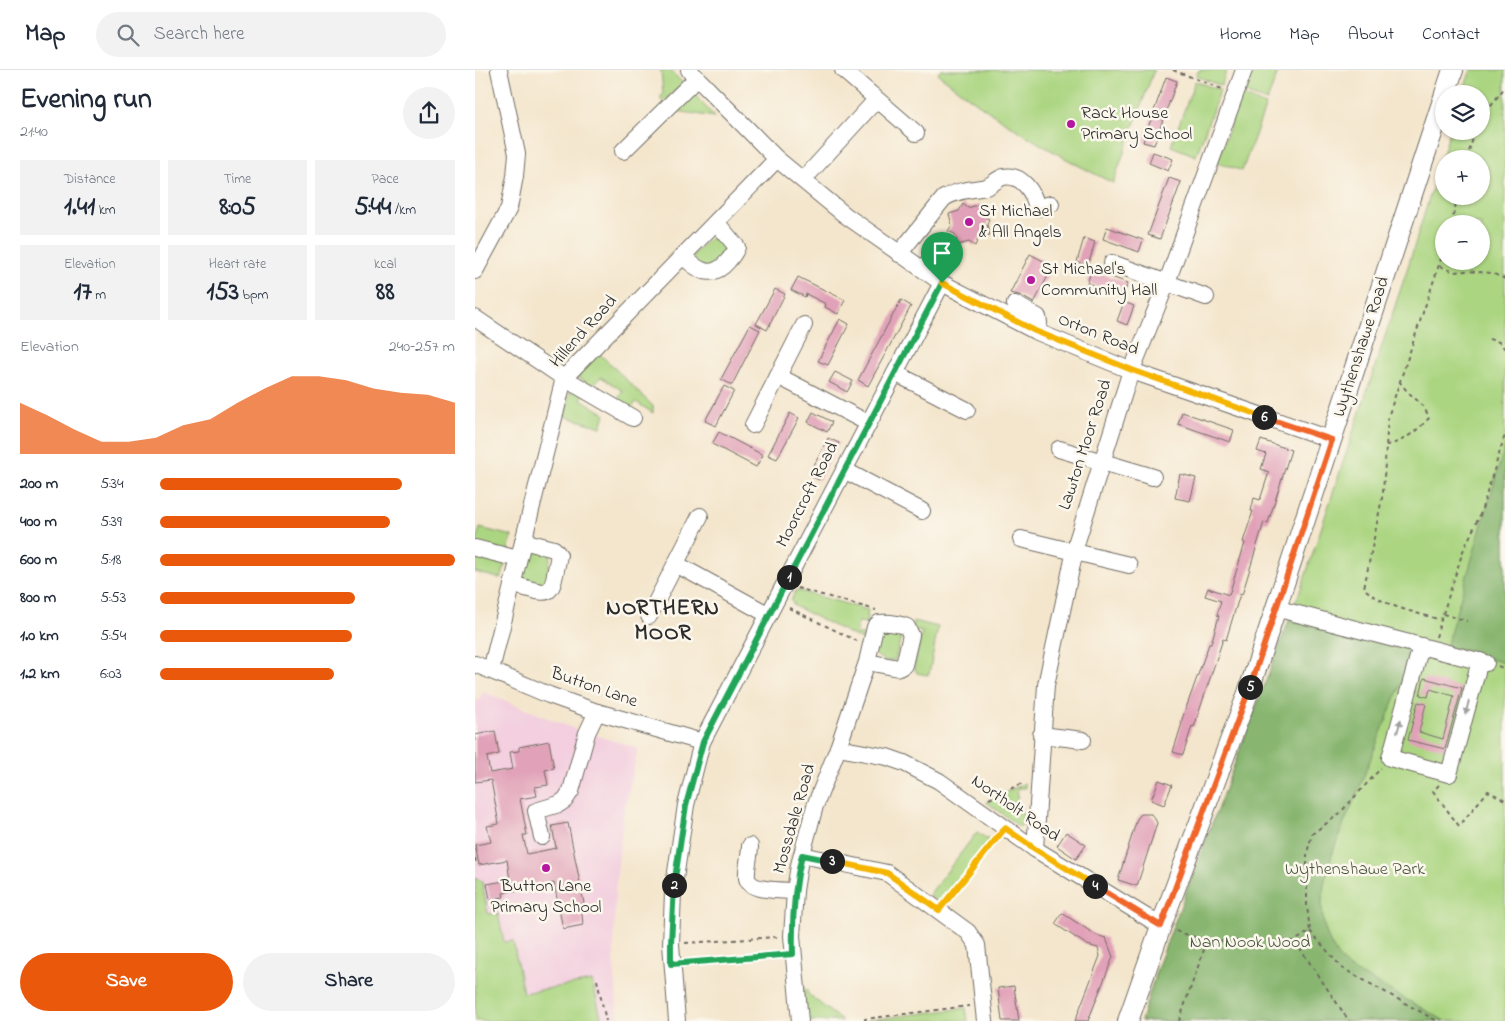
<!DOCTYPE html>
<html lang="en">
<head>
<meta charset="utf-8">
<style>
  :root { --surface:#fff; --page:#f2f2f3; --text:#1f2937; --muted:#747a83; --line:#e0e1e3; --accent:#ea580c }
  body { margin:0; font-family:"Indie Flower",sans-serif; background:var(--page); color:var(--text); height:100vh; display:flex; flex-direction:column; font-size:19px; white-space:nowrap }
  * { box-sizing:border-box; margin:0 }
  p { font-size:16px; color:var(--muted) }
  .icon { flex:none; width:28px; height:28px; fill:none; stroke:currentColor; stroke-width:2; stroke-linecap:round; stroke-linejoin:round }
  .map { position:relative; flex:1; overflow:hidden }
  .side { display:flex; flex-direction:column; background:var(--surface); width:475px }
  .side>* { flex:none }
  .buttons { position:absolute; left:960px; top:15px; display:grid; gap:10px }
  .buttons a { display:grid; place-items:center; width:55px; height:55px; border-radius:50%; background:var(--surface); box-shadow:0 1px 4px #0004; font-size:25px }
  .pin { position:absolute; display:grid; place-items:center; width:42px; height:42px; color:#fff; margin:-51px -21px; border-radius:50% 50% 50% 0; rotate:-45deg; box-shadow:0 0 5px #0007 }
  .pin .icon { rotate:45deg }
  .km { position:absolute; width:25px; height:25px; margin:-12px; border-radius:50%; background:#222; color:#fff; font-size:14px; line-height:25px; text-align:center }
  .round { display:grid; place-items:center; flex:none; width:52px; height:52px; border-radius:26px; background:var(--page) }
  .headline { display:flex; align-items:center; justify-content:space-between; height:85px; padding:0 20px }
  h1 { font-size:28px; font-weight:700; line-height:38px }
  .stats { display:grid; grid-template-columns:repeat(3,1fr); gap:8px; height:85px; padding:5px 20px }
  .stats div { display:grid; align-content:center; border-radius:0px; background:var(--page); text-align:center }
  .stats b { font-size:25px; font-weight:700 }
  .stats small { font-size:14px; font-weight:400 }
  .stats p { font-size:14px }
  .chart { height:140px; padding:10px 20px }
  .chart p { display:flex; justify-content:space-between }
  .chart svg { width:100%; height:90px; margin-top:5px; fill:var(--accent); opacity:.7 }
  .button { display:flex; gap:10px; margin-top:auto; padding:10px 20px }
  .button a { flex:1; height:58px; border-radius:30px; background:var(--accent); color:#fff; font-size:20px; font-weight:700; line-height:58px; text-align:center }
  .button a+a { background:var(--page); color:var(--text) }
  ul { padding:0 20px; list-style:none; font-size:16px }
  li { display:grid; grid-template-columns:80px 60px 1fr; align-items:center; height:38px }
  li i { height:12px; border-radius:6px; background:var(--accent) }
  header { display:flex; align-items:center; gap:30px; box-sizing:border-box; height:70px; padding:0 25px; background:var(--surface); border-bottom:1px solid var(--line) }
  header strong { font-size:24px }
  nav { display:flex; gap:28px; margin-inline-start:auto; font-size:18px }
  .search { width:350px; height:45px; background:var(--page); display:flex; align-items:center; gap:12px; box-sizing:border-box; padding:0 18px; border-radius:28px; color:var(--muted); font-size:19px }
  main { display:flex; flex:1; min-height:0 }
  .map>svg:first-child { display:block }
  .built { fill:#f3cfdf }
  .green { fill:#abd581; stroke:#6b8056; fill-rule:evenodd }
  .forest { fill:#88b66f; stroke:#5a704d }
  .building { fill:#e1a1b8 }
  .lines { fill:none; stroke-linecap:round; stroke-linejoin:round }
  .minor-casing { stroke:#716c64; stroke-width:18 }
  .major-casing { stroke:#716c64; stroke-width:22 }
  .path { stroke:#716c64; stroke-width:2; stroke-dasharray:4 4; stroke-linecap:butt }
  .minor { stroke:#fff; stroke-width:16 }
  .major { stroke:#fff; stroke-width:20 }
  .oneway { fill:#a0a0a0 }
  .split-1-casing { stroke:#fff; stroke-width:10 }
  .split-2-casing { stroke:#fff; stroke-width:10 }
  .split-3-casing { stroke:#fff; stroke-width:10 }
  .split-4-casing { stroke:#fff; stroke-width:10 }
  .split-5-casing { stroke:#fff; stroke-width:10 }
  .split-6-casing { stroke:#fff; stroke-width:10 }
  .split-7-casing { stroke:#fff; stroke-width:10 }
  .split-1 { stroke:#22a559; stroke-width:6 }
  .split-2 { stroke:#22a559; stroke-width:6 }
  .split-3 { stroke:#22a559; stroke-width:6 }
  .split-4 { stroke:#f5b400; stroke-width:6 }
  .split-5 { stroke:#f0652b; stroke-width:6 }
  .split-6 { stroke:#f0652b; stroke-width:6 }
  .split-7 { stroke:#f5b400; stroke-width:6 }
  .poi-dot { fill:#b5179e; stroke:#fbf7ec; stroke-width:2 }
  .labels { text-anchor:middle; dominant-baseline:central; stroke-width:5; stroke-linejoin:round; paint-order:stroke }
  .poi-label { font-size:18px; fill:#2b2b2b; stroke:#fbf7ec; text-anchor:start }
  .street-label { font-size:18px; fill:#2b2b2b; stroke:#fbf7ec }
  .park-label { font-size:18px; fill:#4b5640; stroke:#fbf7ec }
  .district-label { font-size:22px; font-weight:bold; letter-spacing:1px; fill:#2b2b2b; stroke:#fbf7ec }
</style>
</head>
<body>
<header>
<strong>Map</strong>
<div class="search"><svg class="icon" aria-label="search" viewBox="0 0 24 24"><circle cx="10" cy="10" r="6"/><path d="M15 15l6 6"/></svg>Search here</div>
<nav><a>Home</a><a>Map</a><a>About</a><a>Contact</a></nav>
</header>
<main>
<section class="side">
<div class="headline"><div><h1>Evening run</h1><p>21:40</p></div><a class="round"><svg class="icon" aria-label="share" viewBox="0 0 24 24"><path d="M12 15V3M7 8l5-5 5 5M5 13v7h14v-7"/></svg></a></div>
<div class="stats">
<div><p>Distance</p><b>1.41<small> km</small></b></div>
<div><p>Time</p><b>8:05</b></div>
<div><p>Pace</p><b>5:44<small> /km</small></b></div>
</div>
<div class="stats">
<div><p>Elevation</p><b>17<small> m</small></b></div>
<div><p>Heart rate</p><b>153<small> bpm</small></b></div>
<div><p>kcal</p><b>88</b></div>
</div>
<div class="chart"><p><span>Elevation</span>240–257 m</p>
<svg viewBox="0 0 160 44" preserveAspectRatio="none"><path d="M0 44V19L10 25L20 32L30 38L40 38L50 36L60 30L70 27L80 19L90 12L100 6L110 6L120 8L130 12L140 14L150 15L160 19V44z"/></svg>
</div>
<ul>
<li><b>200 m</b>5:34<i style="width:82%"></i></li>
<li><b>400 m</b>5:39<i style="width:78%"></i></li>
<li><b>600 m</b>5:18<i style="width:100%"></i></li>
<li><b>800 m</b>5:53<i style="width:66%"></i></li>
<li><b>1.0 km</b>5:54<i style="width:65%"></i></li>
<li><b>1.2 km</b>6:03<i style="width:59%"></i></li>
</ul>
<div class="button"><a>Save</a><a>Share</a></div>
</section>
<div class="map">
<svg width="1030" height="951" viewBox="0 0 1030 951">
  <rect width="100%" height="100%" fill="#fbf7ec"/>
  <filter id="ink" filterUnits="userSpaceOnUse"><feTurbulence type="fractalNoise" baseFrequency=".02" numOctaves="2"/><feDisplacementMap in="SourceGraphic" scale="10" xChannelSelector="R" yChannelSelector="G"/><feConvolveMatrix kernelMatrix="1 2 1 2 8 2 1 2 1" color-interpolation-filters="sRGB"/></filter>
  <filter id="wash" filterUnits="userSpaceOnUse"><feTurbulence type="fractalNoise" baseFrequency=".0096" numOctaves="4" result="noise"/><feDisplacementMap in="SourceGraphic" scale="20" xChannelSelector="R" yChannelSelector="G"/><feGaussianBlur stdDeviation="1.12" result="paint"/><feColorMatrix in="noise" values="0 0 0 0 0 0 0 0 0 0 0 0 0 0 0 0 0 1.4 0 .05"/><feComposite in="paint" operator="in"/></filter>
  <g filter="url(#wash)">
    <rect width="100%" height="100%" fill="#f4e6cd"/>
    <path class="built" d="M9,622L102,660L163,678L148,746L140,822L139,893L143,951H0V635Z"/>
    <g class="green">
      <path d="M186,0H195L208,13L188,32L185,28L188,24Z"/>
      <path d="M466,0H679L638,113C576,83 517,47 463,4Z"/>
      <path d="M724,0H752L746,16L721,6Z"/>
      <path d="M775,0H804L792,31L767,22Z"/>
      <path d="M996,0H1030V951H666L682,899L828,513L931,203L975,61H1006V24H987ZM969,89H1006V126H969ZM969,154H1006V191H969Z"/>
      <path d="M720,11L745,20L721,86L696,76Z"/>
      <path d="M214,19L240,47L201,41L196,36Z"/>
      <path d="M766,26L791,35L767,101L742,92Z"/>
      <path d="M244,159L256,175L232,199L218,191L219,184Z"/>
      <path d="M124,283L178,336V343L161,332L156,339L142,331L148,321L126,307L117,316L103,307V305L122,284Z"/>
      <path d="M97,315L109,321L106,329L130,344L126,357L89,346Z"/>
      <path d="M5,458L37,466L32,483L0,475Z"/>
      <path d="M55,474L76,480L72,512L67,516L46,510Z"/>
      <path d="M3,483L26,489L30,494L27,507L23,508L0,502V491Z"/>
      <path d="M321,520L393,540L391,553L383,552L381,564L388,565L387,570L319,536L316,530Z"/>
      <path d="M439,551L463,557L454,604L452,605L442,603L439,597L447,562L438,560Z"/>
      <path d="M404,557L427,563L420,590L409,591L398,583Z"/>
      <path d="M550,713V718H543L541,741L548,742L547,755L545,757L511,732Z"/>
      <path d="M502,762L517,772L467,835L454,825Z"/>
      <path d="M0,808L7,811L13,844L23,843L29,872L38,871L48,923L117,911L127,951H0Z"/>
      <path d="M328,918L332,920L333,924L367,951H327Z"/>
      <path d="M491,938L493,951L392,950Z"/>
    </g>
    <g class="forest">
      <path d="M1030,376V593L971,577Z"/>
      <path d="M814,550L939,581C920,629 900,677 881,726C867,758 848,799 847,834C847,859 855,878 871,896L970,951H666L682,899Z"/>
    </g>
    <g id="blocks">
      <g class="building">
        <path d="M691,7L702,11L679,75L668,72Z"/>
        <path d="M678,82L698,89L693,101L674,93Z"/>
        <path d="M694,108L706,112L685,169L673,165Z"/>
        <path d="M488,134L493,138L505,134L508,146L514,149L512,155L515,165L503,169L500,176L494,172L483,175L480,164L473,161L477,155L474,144L484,141Z"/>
        <path d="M632,157L668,170L664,182L628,169Z"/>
        <path d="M609,168L620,172L613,196L602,192Z"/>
        <path d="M555,184L578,196L559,233L544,225L535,223Z"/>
        <path d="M617,200L653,213L648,226L612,213Z"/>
        <path d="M323,207L370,230L363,244L350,237L351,234L331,224L330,227L316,220Z"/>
        <path d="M300,219L310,224L292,260L281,254Z"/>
        <path d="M426,230L436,236L393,316L383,310Z"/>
        <path d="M649,232L659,236L652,255L642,251Z"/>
        <path d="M365,249L374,254L353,295L343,291Z"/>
        <path d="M275,255L285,260L257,315L246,309Z"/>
        <path d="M360,302L378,311L372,322L354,312Z"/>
        <path d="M249,316L259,321L241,356L230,351Z"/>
        <path d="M338,342L357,352L352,362L333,352Z"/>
        <path d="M707,342L759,360L755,372L703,354Z"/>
        <path d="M315,343L324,348L302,389L293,385Z"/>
        <path d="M244,362L288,385L281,397L237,374Z"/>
        <path d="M353,368L364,373L344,410L334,405Z"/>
        <path d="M786,370L816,380L793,453L789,452L767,525L765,524L751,570L748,569L719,657L717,656L708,685L698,682L707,653L706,652L734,574H736L744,546L742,545L746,531L730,526L733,518L754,525L770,473L768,472L778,441H776L779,428L785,430L794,402L786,399L791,384L782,381Z"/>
        <path d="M705,404L721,408L715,431L700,428Z"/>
        <path d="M949,608L987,618L970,679L933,670L943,632L951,634L944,662L968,669L979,626L955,619L953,627L945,625Z"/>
        <path d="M20,661L24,684L12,687L15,703L38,699L35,682L44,681V677L74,671L79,698L70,700L73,715L60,717L62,726L45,729L52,765H48L52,784L81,778L77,756L93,753L109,833L106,834L108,855L88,859L79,813L28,823L29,827L15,829L12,814L35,810L32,790L4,795L0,775L16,772L12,756L24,754L16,710L0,712V665Z"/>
        <path d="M684,710L697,715L689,735L676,730Z"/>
        <path d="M666,744H676L680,749L682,753L662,816L643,810L662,749Z"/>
        <path d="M591,762L611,775L601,789L582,776Z"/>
        <path d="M587,843L621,865L631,868L638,887L613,951H600L625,886L623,878L612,875L580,854Z"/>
        <path d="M539,916L544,951H527L523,918Z"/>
      </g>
    </g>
  </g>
  <g filter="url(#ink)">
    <use href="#blocks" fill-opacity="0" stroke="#716c64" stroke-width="1"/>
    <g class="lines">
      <defs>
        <g id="minor">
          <path d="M214,0L302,89L370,145L467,213L560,261L657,301L857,370"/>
          <path d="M368,0L441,63"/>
          <path d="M148,81L222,8"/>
          <path d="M328,110L401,30"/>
          <path d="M424,184L469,128C482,120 496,120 511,117C517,115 522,109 528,107C547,103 559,123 562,138L576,134"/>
          <path d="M208,186C223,201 237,210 253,191C257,186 260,183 262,177L241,152"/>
          <path d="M637,193L731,227"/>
          <path d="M0,201L34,138L40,106L42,84L24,0"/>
          <path d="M540,234L563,247L564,253L560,261"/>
          <path d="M0,248L89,308L158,348"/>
          <path d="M420,303L492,340"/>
          <path d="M303,306L393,353"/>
          <path d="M278,355L329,255"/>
          <path d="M584,379L678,407"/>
          <path d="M369,400L447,441"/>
          <path d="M546,469L654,495"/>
          <path d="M0,478L43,489"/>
          <path d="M201,494L294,545"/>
          <path d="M37,514C80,527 75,528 84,485L79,479L48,471"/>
          <path d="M800,538L1011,593"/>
          <path d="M174,546L225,446"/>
          <path d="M946,576L915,688L974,704L1005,591"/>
          <path d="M0,594L74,625L122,642L227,672"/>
          <path d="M16,600L89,308L302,89"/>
          <path d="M566,665L608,670"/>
          <path d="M363,678L412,687L429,693L464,711L560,779L686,856"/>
          <path d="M67,767L61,741L84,734L90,730L96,721L112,663L122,642"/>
          <path d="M275,776C275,785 271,798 272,808C275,822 308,820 320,821"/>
          <path d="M560,779L571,615L602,471L654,307L692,212L769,0"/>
          <path d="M327,785L412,803L493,862L502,875L510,951"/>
          <path d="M202,951L196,874L198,822L211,735L227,672L467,213"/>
          <path d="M325,951L317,866L320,821L324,795L340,736L363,678L392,592L400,557L404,553C414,552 422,553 432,557L436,565L429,595L424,598L392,592"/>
        </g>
        <g id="major">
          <path d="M970,24L978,0"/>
          <path d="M653,951L686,856L773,623L969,27"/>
        </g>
      </defs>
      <use href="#minor" class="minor-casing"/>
      <use href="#major" class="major-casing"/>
      <g class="path">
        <path d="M698,0L747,19"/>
        <path d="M1006,48L1030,17"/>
        <path d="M992,89L1000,61"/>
        <path d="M976,154L983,126"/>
        <path d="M969,180L913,347L908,423L889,518C906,536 943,543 966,550L988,481L1005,445L1030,365"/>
        <path d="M965,196L979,202L991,201L1017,203L1030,209"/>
        <path d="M1014,269L1024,272L1030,279"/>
        <path d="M911,375C926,374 944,359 954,348C947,329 935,328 925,312"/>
        <path d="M322,518L401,540"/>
        <path d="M314,538L384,572"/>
        <path d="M968,544L992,551"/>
        <path d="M961,567L966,550"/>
        <path d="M1023,596L1030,599"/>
        <path d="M964,715L958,721L984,756L1013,721L1030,730"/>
        <path d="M514,729L550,712"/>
        <path d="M0,788L1,796"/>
        <path d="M472,830L522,768"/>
        <path d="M701,861L732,871"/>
        <path d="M835,861L867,898L962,951"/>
        <path d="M820,871L874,951"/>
        <path d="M210,873L303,867"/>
        <path d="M211,892L306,885"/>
        <path d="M122,910L131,951"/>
        <path d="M390,951V949L494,936"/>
        <path d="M704,951L732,871H820L835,861L832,836V783L837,764L864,744L906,698"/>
      </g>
      <use href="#minor" class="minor"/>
      <use href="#major" class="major"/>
    </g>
    <defs><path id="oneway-solid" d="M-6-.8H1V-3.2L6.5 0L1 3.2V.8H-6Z" transform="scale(1.25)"/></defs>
    <g class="oneway">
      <use href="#oneway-solid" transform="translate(992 638) rotate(105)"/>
      <use href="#oneway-solid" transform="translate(924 656) rotate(-75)"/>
    </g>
  </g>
  <g class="lines" filter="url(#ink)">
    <defs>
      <path id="split-1" d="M314,507L467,213"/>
      <path id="split-2" d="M199,815L211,735L228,672L314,507"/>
      <path id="split-3" d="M199,815L196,874V894L318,884C317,851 319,817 327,785L357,791"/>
      <path id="split-4" d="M357,791L412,803L464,840L530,758L560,779L620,816"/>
      <path id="split-5" d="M620,816L686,856L775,617"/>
      <path id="split-6" d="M775,617L857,370L789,347"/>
      <path id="split-7" d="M467,213L560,261L657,300L789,347"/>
    </defs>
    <use href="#split-1" class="split-1-casing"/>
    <use href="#split-2" class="split-2-casing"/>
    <use href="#split-3" class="split-3-casing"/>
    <use href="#split-4" class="split-4-casing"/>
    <use href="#split-5" class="split-5-casing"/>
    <use href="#split-6" class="split-6-casing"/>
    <use href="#split-7" class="split-7-casing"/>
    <use href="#split-1" class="split-1"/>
    <use href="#split-2" class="split-2"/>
    <use href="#split-3" class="split-3"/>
    <use href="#split-4" class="split-4"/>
    <use href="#split-5" class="split-5"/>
    <use href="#split-6" class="split-6"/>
    <use href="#split-7" class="split-7"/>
  </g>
  <g class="poi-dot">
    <circle cx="596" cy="54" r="5"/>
    <circle cx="494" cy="152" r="5"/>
    <circle cx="556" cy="210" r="5"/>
    <circle cx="71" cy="798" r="5"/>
  </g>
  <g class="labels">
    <g class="poi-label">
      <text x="606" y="44">Rack House<tspan x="606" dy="21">Primary School</tspan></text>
      <text x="504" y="142">St Michael<tspan x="504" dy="21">&amp; All Angels</tspan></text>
      <text x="566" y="200">St Michael's<tspan x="566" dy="21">Community Hall</tspan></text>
      <text x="71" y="817" text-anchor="middle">Button Lane<tspan x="71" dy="21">Primary School</tspan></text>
    </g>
    <g class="street-label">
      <text transform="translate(109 262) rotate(-48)">Hillend Road</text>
      <text transform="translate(623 265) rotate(22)">Orton Road</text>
      <text transform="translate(887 277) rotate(-72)">Wythenshawe Road</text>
      <text transform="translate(611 375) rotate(-72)">Lawton Moor Road</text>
      <text transform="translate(333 425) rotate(-63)">Moorcroft Road</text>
      <text transform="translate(119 618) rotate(19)">Button Lane</text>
      <text transform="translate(540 739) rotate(35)">Northolt Road</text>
      <text transform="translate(320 749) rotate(-74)">Mossdale Road</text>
    </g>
    <g class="park-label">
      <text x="880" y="800">Wythenshawe Park</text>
      <text x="775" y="873">Nan Nook Wood</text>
    </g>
    <g class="district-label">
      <text x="188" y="539">NORTHERN<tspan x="188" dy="25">MOOR</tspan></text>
    </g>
  </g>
</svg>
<div class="buttons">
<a><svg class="icon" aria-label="layers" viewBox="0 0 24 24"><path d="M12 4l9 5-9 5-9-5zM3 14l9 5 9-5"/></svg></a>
<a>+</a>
<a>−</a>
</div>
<div class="pin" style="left:467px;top:213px;background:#1e9e55"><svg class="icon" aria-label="arrive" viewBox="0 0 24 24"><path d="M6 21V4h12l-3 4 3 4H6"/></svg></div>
<b class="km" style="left:314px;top:507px">1</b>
<b class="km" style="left:199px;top:815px">2</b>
<b class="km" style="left:357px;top:791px">3</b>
<b class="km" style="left:620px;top:816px">4</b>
<b class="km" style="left:775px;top:617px">5</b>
<b class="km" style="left:789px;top:347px">6</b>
</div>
</main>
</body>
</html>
